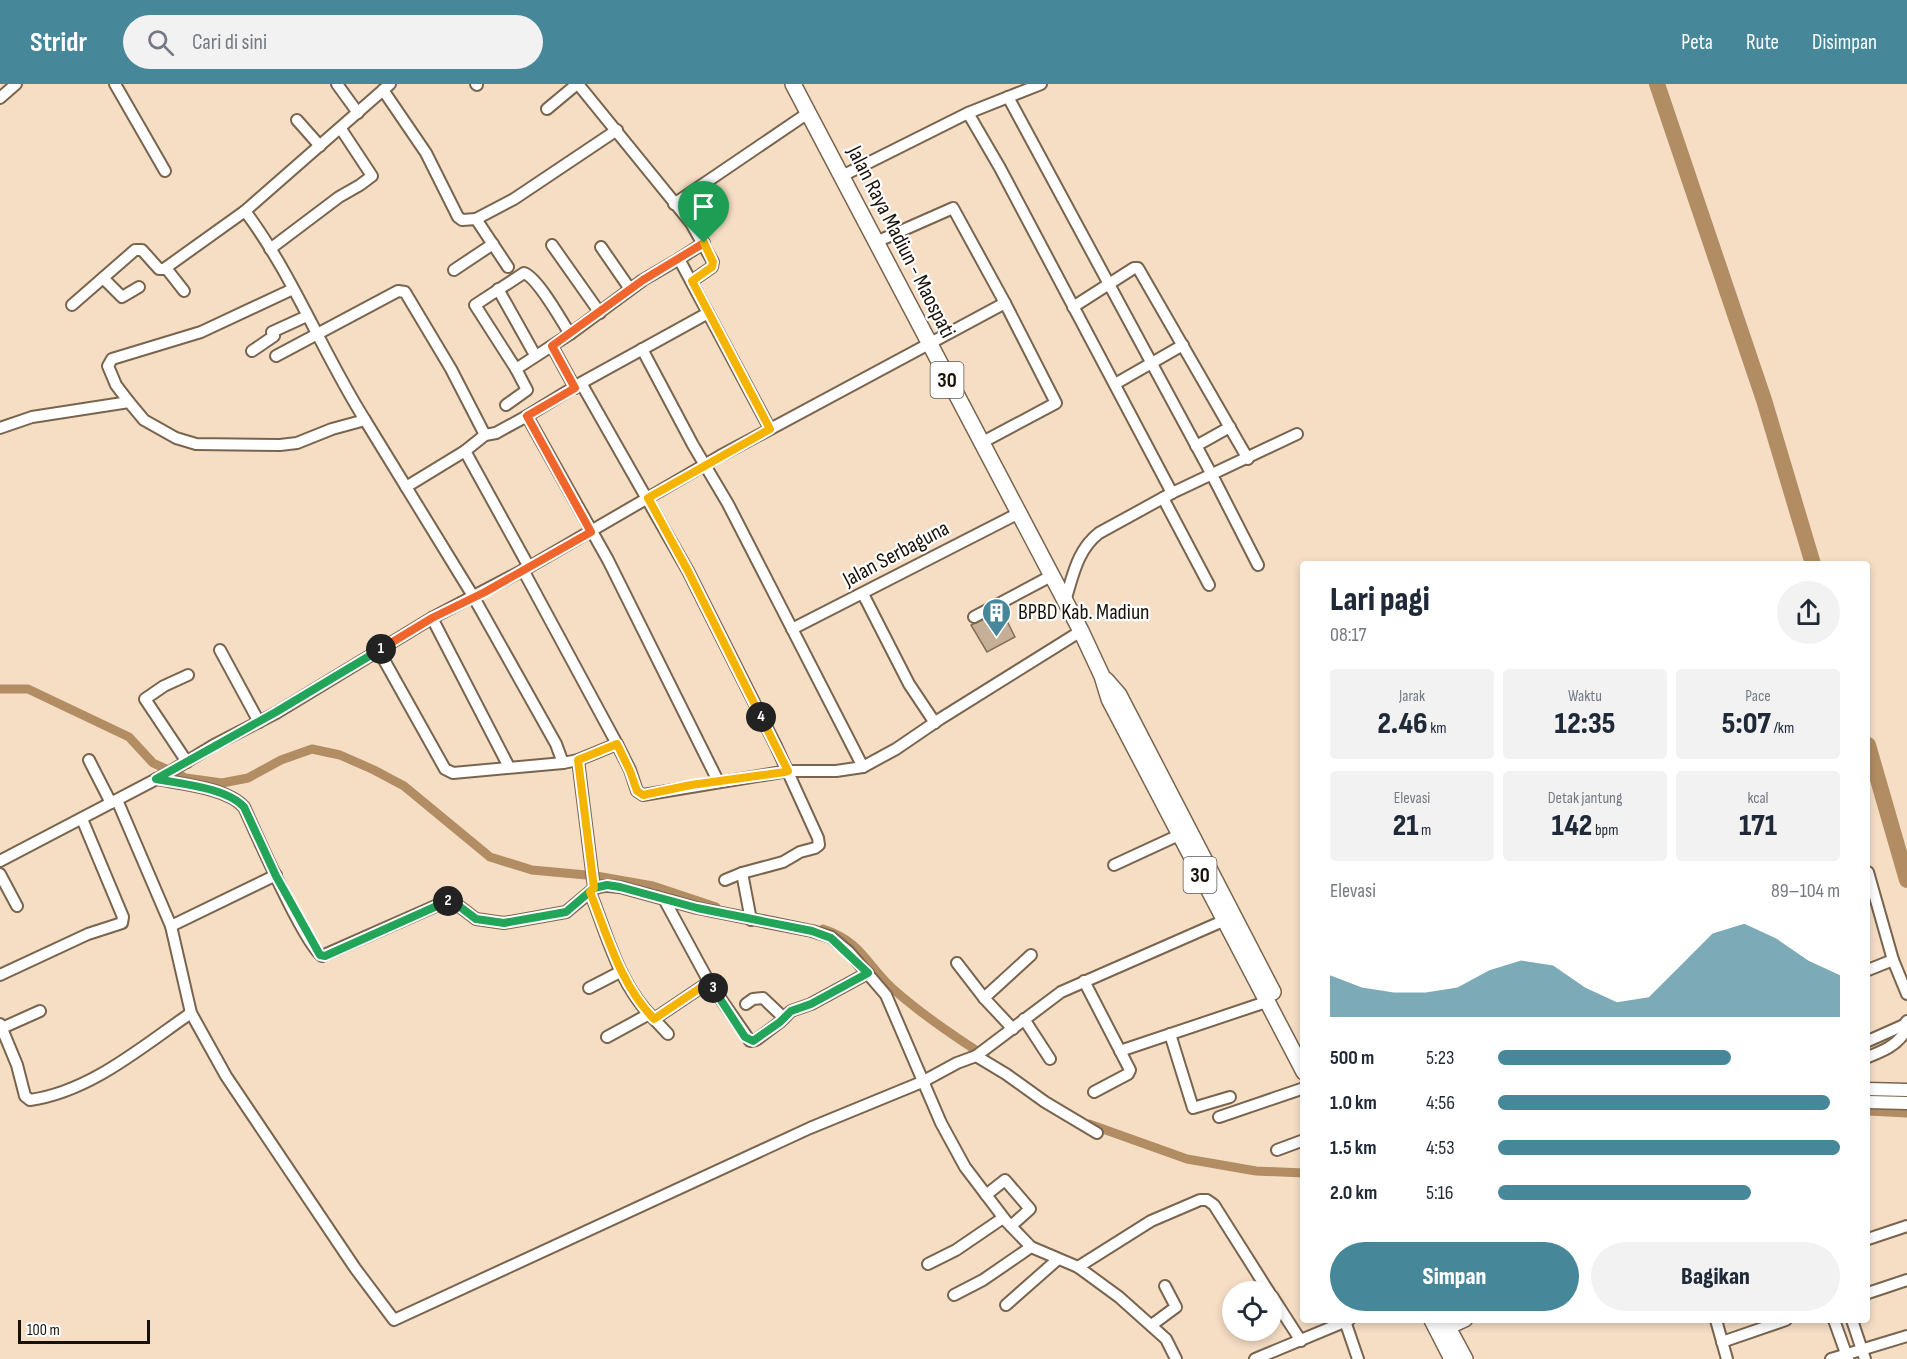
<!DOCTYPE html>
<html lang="id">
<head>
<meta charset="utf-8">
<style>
  :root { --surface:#fff; --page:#f2f2f3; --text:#1f2937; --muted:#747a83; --accent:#46879a }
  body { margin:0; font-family:"Sofia Sans Condensed",sans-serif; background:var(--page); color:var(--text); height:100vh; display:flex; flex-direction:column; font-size:22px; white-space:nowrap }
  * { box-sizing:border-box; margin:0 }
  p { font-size:20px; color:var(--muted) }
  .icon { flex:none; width:33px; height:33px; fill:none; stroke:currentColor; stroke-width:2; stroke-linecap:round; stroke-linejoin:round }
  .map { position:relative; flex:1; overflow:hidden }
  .details { position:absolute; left:1300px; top:477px; width:570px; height:762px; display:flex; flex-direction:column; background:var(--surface); border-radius:6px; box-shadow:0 3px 9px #0003 }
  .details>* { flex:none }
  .tools { position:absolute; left:1222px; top:1197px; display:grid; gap:12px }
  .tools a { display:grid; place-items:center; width:60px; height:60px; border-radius:50%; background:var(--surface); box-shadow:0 3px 9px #0003; font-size:30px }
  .scale { position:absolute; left:18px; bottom:15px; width:132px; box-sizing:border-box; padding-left:6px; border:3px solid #1a1209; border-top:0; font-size:16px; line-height:21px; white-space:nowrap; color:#1a1209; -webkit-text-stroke:4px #fff; paint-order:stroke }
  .pin { position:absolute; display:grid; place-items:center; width:51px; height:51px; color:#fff; margin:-62px -26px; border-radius:50% 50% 50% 0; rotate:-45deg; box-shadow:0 0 6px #0007 }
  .pin .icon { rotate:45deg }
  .km { position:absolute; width:30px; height:30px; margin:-15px; border-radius:50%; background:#222; color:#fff; font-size:16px; line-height:30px; text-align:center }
  .round { display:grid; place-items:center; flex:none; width:63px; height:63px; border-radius:32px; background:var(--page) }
  .head { display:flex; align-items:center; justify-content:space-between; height:102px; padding:0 30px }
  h1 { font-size:33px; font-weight:800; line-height:45px }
  .metrics { display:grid; grid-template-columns:repeat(3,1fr); gap:9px; height:102px; padding:6px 30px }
  .metrics div { display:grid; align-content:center; border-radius:6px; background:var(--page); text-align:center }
  .metrics b { font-size:30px; font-weight:800 }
  .metrics small { font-size:16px; font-weight:400 }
  .metrics p { font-size:16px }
  .chart { height:168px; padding:12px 30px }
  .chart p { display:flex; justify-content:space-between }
  .chart svg { width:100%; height:108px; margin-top:6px; fill:var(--accent); opacity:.7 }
  .cta { display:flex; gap:12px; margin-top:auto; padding:12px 30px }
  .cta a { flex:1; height:69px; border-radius:36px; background:var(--accent); color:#fff; font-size:24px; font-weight:800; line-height:69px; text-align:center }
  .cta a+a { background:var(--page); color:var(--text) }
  ul { padding:0 30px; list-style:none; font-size:20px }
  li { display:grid; grid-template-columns:96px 72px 1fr; align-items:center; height:45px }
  li i { height:15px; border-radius:8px; background:var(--accent) }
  header { display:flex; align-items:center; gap:36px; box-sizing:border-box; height:84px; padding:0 30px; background:var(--accent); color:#fff }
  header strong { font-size:28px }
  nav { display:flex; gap:33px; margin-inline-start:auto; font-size:21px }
  .search { width:420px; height:54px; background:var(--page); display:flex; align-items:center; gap:15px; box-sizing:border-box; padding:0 21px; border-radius:33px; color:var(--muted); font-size:22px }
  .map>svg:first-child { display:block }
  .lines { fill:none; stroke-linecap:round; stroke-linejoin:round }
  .canal { stroke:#b28c62; stroke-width:9 }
  .river { stroke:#b28c62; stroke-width:16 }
  .building { fill:#c6af97; stroke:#836e58; stroke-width:1.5 }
  .minor-casing { stroke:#79644e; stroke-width:14 }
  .major-casing { stroke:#79644e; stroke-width:15 }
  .highway-casing { stroke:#79644e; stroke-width:18 }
  .minor { stroke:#fff; stroke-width:10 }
  .major { stroke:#fff; stroke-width:12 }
  .highway { stroke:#fff; stroke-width:15 }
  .split-1-casing { stroke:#fff; stroke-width:12 }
  .split-2-casing { stroke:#fff; stroke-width:12 }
  .split-3-casing { stroke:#fff; stroke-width:12 }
  .split-4-casing { stroke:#fff; stroke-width:12 }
  .split-5-casing { stroke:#fff; stroke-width:12 }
  .split-1 { stroke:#f0652b; stroke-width:8 }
  .split-2 { stroke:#22a559; stroke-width:8 }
  .split-3 { stroke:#22a559; stroke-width:8 }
  .split-4 { stroke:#f5b400; stroke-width:8 }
  .split-5 { stroke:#f5b400; stroke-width:8 }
  .labels { text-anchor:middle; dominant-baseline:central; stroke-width:4.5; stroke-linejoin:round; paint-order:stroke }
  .shield { fill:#fff; stroke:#5f5953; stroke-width:1.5 }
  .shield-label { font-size:21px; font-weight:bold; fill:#1a1209 }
  .street-label { font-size:22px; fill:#1a1209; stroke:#fff }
  .poi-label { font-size:22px; fill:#1a1209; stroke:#fff; text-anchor:start }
</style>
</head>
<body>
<header>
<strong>Stridr</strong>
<div class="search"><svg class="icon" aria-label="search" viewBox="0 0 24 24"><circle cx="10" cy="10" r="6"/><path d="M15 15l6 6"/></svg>Cari di sini</div>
<nav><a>Peta</a><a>Rute</a><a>Disimpan</a></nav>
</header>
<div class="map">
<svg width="1907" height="1275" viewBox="0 0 1907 1275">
  <rect width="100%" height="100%" fill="#f6dec5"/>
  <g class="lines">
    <g class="canal">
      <path d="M0,605H28L129,653L153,679L186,694L222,699L248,694L281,676L312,665L340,671L374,686L404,702L490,773L532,786L586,791"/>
      <path d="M596,792L653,802L716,823"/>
      <path d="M823,845C862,858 865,879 892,904C921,930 952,951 985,972"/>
      <path d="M1868,1027L1907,1029"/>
      <path d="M1089,1040L1187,1075L1256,1087L1304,1089"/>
    </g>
    <g class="river">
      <path d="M1657,0L1764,316L1813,480"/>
      <path d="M1868,661L1907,796"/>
    </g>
  </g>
  <path class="building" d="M1002,527L1015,553L987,568L971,541Z"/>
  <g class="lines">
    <defs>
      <g id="minor">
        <path d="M115,0L165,87"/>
        <path d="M337,0L358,29"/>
        <path d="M476,0L477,1"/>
        <path d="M578,0L691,139L713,178L712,183L692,197"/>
        <path d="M383,6L426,69L458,133L462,136L476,135L508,183"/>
        <path d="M1008,13L1212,391L1258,481"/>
        <path d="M0,14L16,0"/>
        <path d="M547,25L577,0"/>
        <path d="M968,29L1000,84L1172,409"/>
        <path d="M297,36L320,62"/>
        <path d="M842,92L968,29L1041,0"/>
        <path d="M674,120L808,29"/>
        <path d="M476,135L514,115L617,46"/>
        <path d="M876,158L953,124L1005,219"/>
        <path d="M552,161L600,229"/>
        <path d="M601,163L630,205"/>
        <path d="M270,165L339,113L360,101L372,92L341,45"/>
        <path d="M679,175L704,159"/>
        <path d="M166,184L184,207"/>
        <path d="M454,186L493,160"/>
        <path d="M103,194L122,213L139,203"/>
        <path d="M498,205L535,271"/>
        <path d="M72,221L135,166H142L159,185H164L245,127"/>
        <path d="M1073,223L1134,184H1138L1248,375"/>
        <path d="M708,229L770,345"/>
        <path d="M552,262L575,304"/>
        <path d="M642,265L693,361L728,420L863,683"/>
        <path d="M252,267L274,252L272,248L307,232"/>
        <path d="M276,272L398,207L405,208L451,285L485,351"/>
        <path d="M581,299L688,487L776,662L818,754L819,761L815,764L800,768L783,778L742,789L751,836"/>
        <path d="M1115,300L1183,261"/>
        <path d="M129,318L116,301L108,282L112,275L201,248L293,205"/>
        <path d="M506,321L527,306L516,285L570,250"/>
        <path d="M527,332L608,476L718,697"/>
        <path d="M365,336C322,268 293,191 245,127L390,0"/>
        <path d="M0,344L32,333L129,318L144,336L176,354L196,360L280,361L297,359L332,345L365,336L473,512L556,660L563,679"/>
        <path d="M1196,362L1230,343"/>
        <path d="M465,367L529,483"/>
        <path d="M406,403L465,367L485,351L496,349L527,332L581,299L708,229L679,175L643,196L570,250C561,236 538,194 524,189L475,221L516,285"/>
        <path d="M1163,414L1209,501"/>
        <path d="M523,486L617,660L630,686L637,707L643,711L788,687H836L863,683L896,665L940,635L1081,547"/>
        <path d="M863,510L909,600L935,639"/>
        <path d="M1065,517C1073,492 1077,466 1099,449L1172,409L1297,350"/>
        <path d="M974,533L1051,492"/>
        <path d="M432,534L509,683"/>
        <path d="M792,545L1019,429"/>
        <path d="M220,566L259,638"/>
        <path d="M379,567L445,685L453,689L563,679L578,676L617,660"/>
        <path d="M89,676L111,719"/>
        <path d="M578,676L594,804"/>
        <path d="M187,678L145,615L164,602L188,591"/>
        <path d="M156,695C182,700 227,704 244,723C255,747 305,862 322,872L447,817L455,819L476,835L504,839L566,828L590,808"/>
        <path d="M117,716L171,842L191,929L226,992L355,1184L394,1236L810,1044L922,998L957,979L976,972L1061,908L1223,837"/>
        <path d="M0,777L168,689L214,661L276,629L432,534L529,483L720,372L1005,219L1056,319L981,359"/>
        <path d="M1114,781L1179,751"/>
        <path d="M1868,788L1893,876"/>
        <path d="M0,790L17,822"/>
        <path d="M725,796L742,789"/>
        <path d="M664,815L709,898L750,957L756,956L780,938L791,927L811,920L868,889"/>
        <path d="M171,842L276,791"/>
        <path d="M957,879L984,914L1013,945"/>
        <path d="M1868,886L1893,876L1907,910"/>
        <path d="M0,891L88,850L122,839L123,833L82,735"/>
        <path d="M1084,897L1130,986L1128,990L1094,1008"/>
        <path d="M589,904L620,888"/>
        <path d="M984,914L1031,871"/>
        <path d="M746,920L753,915L763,914L784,934"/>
        <path d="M654,935C619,901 608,853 590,808C598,800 609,802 620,803L697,824L812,847L831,853L849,868L886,911L941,1039L965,1083L1006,1137L1031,1163L1078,1183L1119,1213L1166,1255L1176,1275"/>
        <path d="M1024,935L1050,975"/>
        <path d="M0,940L17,981L25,1012L30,1016C90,1008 143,962 191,929"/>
        <path d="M2,944L40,927"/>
        <path d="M668,950L654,935L709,898"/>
        <path d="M1170,950L1193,1024L1230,1013"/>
        <path d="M607,953L649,930"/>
        <path d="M1868,957L1904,941L1907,937"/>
        <path d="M1120,967L1266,918"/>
        <path d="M976,972L1006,990L1045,1018L1097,1049"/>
        <path d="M1868,973C1883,967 1896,962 1905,948L1904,941"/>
        <path d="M1219,1033L1304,1004"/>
        <path d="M1277,1066L1304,1056"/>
        <path d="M986,1111L1005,1096L1030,1125L1011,1142"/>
        <path d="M1868,1155L1907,1142"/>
        <path d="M928,1180L956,1166L1003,1134"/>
        <path d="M1078,1183L1151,1137L1200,1116H1207L1214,1121L1269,1208"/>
        <path d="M1868,1209L1907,1196"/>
        <path d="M954,1211L983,1196L1031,1163"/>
        <path d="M1272,1212L1301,1257"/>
        <path d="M1006,1221L1057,1176"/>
        <path d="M1716,1236L1727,1275"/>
        <path d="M1834,1236L1848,1275"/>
        <path d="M1852,1236L1865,1275"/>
        <path d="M1345,1237L1358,1275"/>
        <path d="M1153,1240L1176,1223L1165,1202"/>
        <path d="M1722,1258L1786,1236"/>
        <path d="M1255,1275L1349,1236"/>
        <path d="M1831,1275L1907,1252"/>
      </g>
      <g id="major">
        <path d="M1868,1005L1907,1006"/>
        <path d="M1868,1018L1907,1019"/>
        <path d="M1440,1248L1466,1236"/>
      </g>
      <g id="highway">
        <path d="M793,0L1081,547L1102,592L1109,615L1304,988"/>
        <path d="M1106,596L1119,611L1273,908"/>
        <path d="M1432,1236L1452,1275"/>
        <path d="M1444,1236L1465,1275"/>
      </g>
    </defs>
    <use href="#minor" class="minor-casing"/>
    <use href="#major" class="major-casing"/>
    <use href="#highway" class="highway-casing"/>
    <use href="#minor" class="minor"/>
    <use href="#major" class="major"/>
    <use href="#highway" class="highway"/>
  </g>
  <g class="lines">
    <defs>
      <path id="split-1" d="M381,565L432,534L485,508L591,448L527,332L575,304L552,262L643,196L704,159"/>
      <path id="split-2" d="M381,565L276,628L156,695C182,700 227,704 244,723L276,792L320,871L325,872L448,817"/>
      <path id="split-3" d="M448,817L455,819L476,835L504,839L566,828L594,804L607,801L620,803L697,824L812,847L831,854L868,889L811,920L791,927L780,938L753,957L745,953L713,904"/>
      <path id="split-4" d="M713,904L709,898L654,935C620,900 608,853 590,808L594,804L578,676L617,660L630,687L637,707L643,711L691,701L785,688L788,687L761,633"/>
      <path id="split-5" d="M704,159L713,178L712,183L692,197L770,345L648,414L688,487L761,633"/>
    </defs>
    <use href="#split-1" class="split-1-casing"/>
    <use href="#split-2" class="split-2-casing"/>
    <use href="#split-3" class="split-3-casing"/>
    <use href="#split-4" class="split-4-casing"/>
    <use href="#split-5" class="split-5-casing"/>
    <use href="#split-1" class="split-1"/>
    <use href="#split-2" class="split-2"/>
    <use href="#split-3" class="split-3"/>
    <use href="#split-4" class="split-4"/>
    <use href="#split-5" class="split-5"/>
  </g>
  <defs>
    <symbol id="building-pin" viewBox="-11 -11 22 30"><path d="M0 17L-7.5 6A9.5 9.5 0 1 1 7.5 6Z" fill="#46879a" stroke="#fff"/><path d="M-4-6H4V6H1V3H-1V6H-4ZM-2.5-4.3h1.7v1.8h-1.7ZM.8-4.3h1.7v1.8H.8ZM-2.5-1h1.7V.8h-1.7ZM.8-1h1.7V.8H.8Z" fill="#fff"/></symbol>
  </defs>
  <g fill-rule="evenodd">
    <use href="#building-pin" x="980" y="512" width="33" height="45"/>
  </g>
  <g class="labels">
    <g class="shield">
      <rect x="930.5" y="278" width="33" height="36" rx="4.5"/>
      <rect x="1183.5" y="773" width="33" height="36" rx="4.5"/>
    </g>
    <g class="shield-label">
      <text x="947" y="296">30</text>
      <text x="1200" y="791">30</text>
    </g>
    <g class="street-label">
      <text transform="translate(901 158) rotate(63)">Jalan Raya Madiun - Maospati</text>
      <text transform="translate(896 470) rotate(-28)">Jalan Serbaguna</text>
    </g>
    <g class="poi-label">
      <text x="1018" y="528">BPBD Kab. Madiun</text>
    </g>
  </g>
</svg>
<div class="tools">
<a><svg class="icon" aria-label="locate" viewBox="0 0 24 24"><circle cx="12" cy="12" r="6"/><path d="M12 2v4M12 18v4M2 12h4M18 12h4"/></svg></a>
</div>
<div class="scale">100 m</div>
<div class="pin" style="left:704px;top:159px;background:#1e9e55"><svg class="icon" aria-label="arrive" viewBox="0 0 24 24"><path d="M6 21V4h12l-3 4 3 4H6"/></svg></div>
<b class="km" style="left:381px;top:565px">1</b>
<b class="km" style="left:448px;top:817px">2</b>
<b class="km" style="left:713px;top:904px">3</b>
<b class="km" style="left:761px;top:633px">4</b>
<section class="details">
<div class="head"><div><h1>Lari pagi</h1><p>08:17</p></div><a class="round"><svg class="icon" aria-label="share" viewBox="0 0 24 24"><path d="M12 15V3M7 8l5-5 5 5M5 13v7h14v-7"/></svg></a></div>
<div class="metrics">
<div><p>Jarak</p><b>2.46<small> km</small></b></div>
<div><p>Waktu</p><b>12:35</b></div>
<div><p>Pace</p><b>5:07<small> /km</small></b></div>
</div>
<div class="metrics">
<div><p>Elevasi</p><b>21<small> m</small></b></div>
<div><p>Detak jantung</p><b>142<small> bpm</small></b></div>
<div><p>kcal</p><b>171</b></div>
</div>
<div class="chart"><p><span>Elevasi</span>89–104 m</p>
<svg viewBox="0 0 160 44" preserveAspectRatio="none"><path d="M0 44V27L10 32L20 34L30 34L40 32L50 25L60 21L70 23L80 32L90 38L100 36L110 23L120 10L130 6L140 12L150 21L160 27V44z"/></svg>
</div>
<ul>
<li><b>500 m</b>5:23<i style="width:68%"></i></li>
<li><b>1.0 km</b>4:56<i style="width:97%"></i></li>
<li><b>1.5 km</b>4:53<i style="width:100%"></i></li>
<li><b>2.0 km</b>5:16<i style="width:74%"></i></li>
</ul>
<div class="cta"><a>Simpan</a><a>Bagikan</a></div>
</section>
</div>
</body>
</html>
